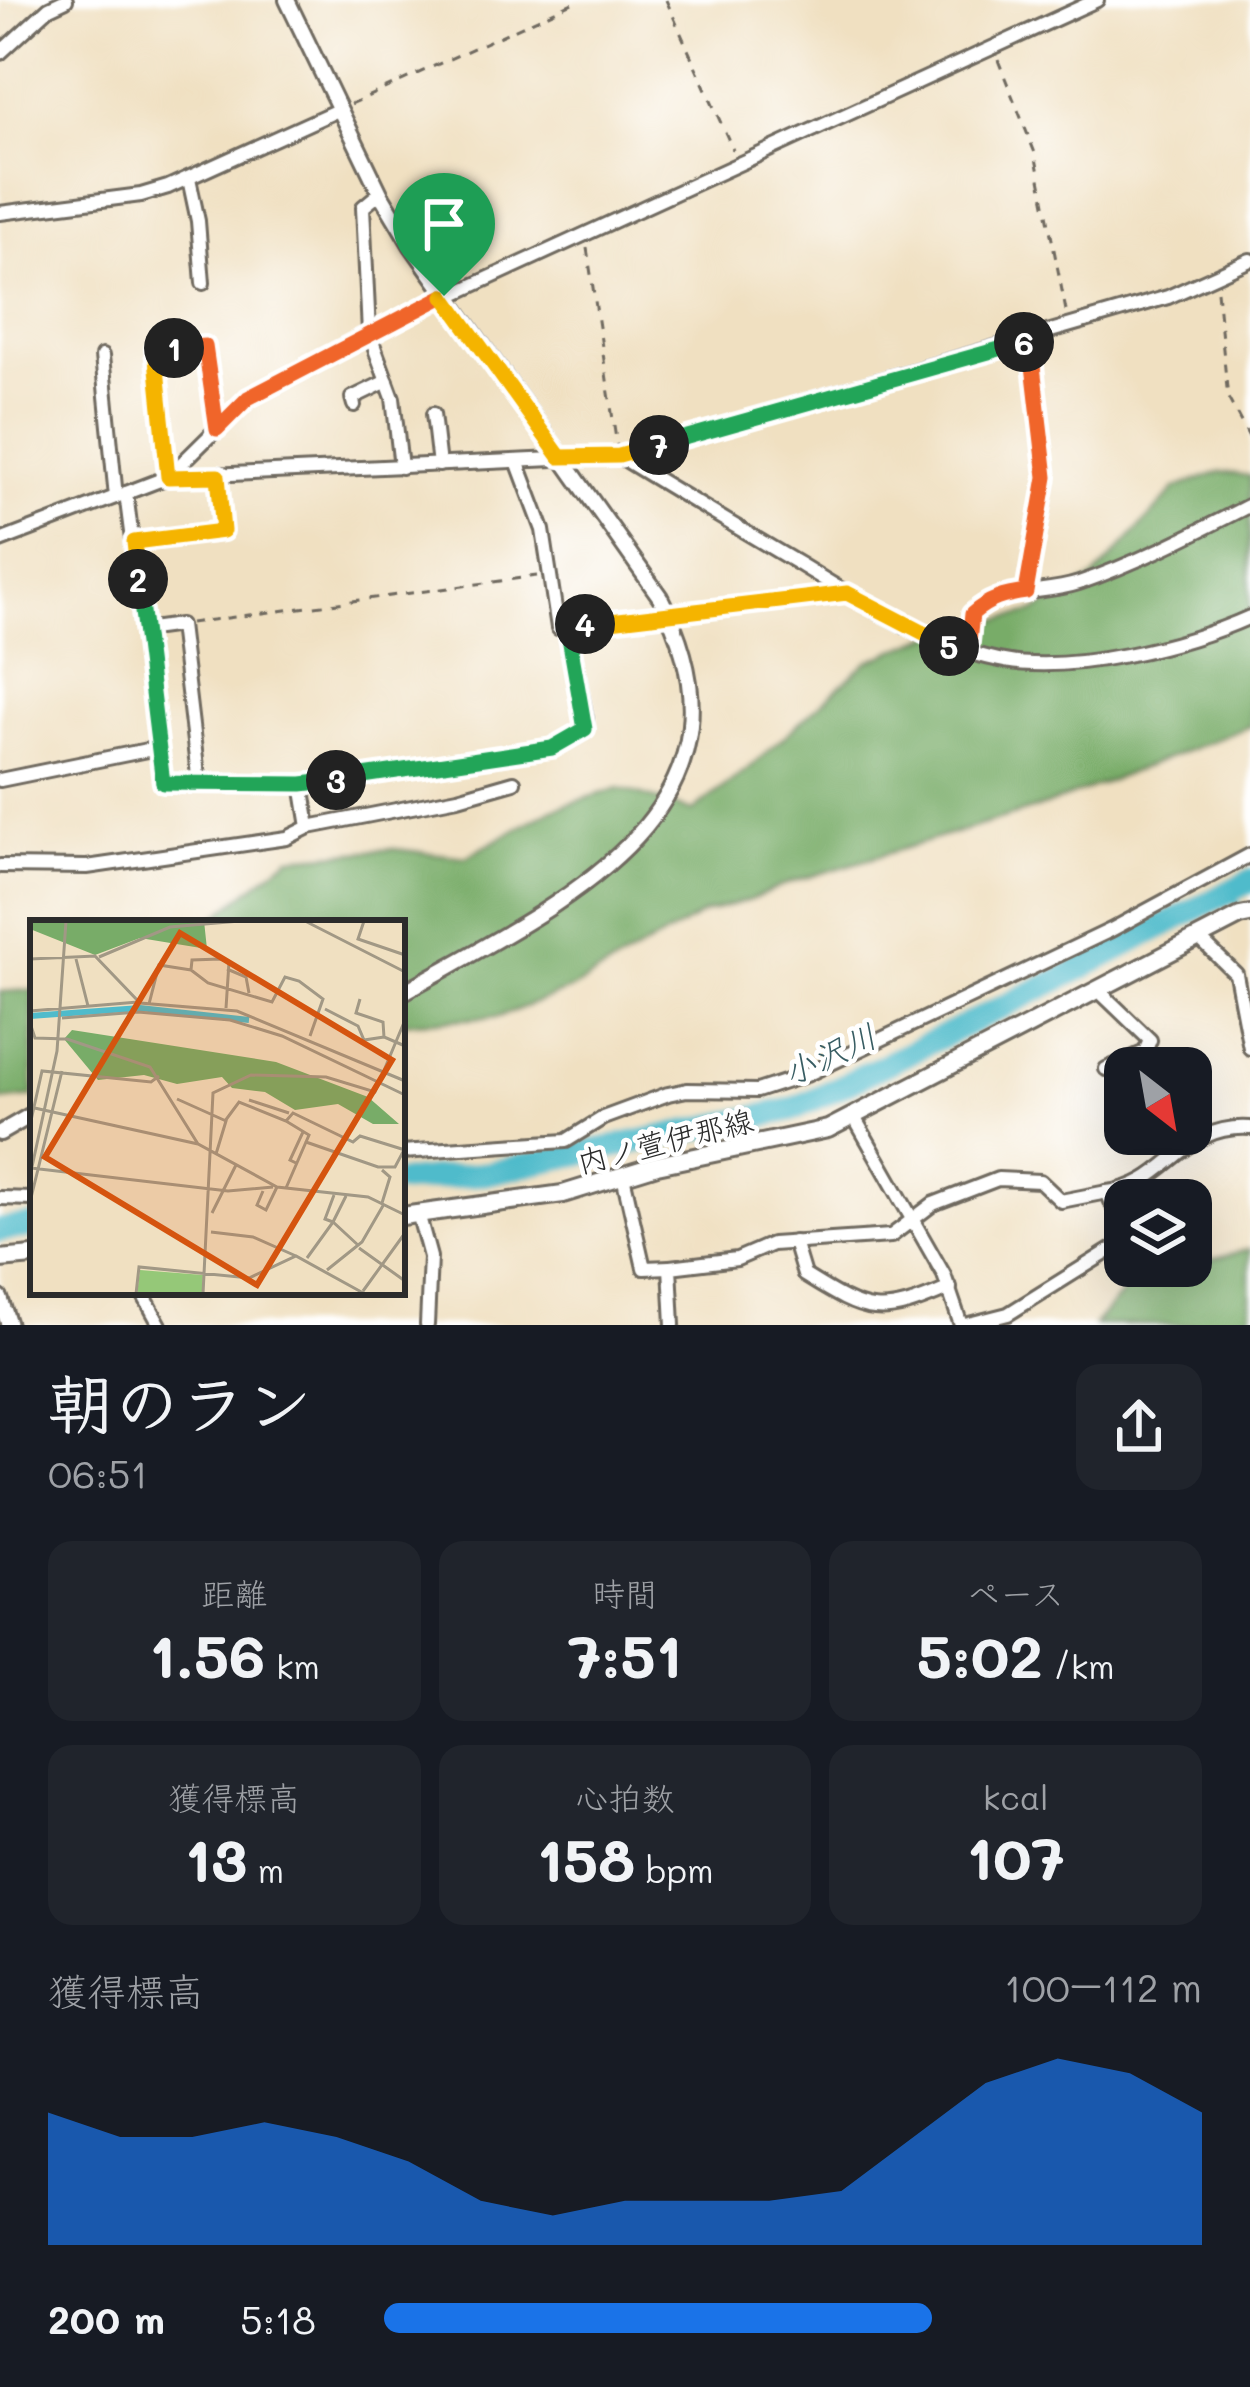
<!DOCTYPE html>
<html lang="ja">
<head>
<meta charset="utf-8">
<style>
  :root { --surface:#171b24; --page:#20242c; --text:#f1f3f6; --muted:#9ea1a6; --accent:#1a73e8 }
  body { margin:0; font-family:Mali,"Klee One",sans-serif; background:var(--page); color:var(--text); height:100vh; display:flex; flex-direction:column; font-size:45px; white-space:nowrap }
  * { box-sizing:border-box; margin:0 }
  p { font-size:39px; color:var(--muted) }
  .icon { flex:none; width:66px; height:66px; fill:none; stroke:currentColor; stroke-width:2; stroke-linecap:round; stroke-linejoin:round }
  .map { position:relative; height:1325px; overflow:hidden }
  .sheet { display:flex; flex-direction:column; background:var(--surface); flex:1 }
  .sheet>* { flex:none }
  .needle { width:78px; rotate:149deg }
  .buttons { position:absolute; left:1104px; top:1047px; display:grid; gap:24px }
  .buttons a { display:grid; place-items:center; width:108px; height:108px; border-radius:24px; background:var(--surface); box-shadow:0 12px 48px #0002; font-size:60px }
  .pin { position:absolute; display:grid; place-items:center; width:102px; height:102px; color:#fff; margin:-123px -51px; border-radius:50% 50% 50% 0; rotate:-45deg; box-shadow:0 0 12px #0007 }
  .pin .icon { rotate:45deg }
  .km { position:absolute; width:60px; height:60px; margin:-30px; border-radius:50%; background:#222; color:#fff; font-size:33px; line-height:60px; text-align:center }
  .round { display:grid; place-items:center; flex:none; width:126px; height:126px; border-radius:24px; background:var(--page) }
  .head { display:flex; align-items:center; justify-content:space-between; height:204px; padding:0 48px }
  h1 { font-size:66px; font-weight:800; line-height:90px }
  .metrics { display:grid; grid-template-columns:repeat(3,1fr); gap:18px; height:204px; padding:12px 48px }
  .metrics div { display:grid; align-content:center; border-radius:24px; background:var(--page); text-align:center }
  .metrics b { font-size:60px; font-weight:800 }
  .metrics small { font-size:33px; font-weight:400 }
  .metrics p { font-size:33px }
  .chart { height:336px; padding:24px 48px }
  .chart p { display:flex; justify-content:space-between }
  .chart svg { width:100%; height:216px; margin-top:12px; fill:var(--accent); opacity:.7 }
  ul { padding:0 48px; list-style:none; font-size:39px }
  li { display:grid; grid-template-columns:192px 144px 1fr; align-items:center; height:90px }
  li i { height:30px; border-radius:15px; background:var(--accent) }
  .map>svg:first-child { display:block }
  .forest { fill:#78ac68; stroke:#526c4a; stroke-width:3 }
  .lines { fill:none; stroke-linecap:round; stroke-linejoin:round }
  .stream { stroke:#4fbbcb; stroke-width:4.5 }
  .river { stroke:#4fbbcb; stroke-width:24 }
  .minor-casing { stroke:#706a60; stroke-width:18 }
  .tertiary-casing { stroke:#706a60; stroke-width:20 }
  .secondary-casing { stroke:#706a60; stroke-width:22 }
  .path { stroke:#706a60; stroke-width:3; stroke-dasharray:9 9; stroke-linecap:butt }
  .minor { stroke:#fff; stroke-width:12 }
  .tertiary { stroke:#fff; stroke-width:14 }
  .secondary { stroke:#fff; stroke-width:16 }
  .minor-bridge-casing { stroke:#706a60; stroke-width:18; stroke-linecap:butt }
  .minor-bridge { stroke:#fff; stroke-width:12 }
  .split-1-casing { stroke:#fff; stroke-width:24 }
  .split-2-casing { stroke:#fff; stroke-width:24 }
  .split-3-casing { stroke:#fff; stroke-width:24 }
  .split-4-casing { stroke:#fff; stroke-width:24 }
  .split-5-casing { stroke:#fff; stroke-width:24 }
  .split-6-casing { stroke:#fff; stroke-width:24 }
  .split-7-casing { stroke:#fff; stroke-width:24 }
  .split-8-casing { stroke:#fff; stroke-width:24 }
  .split-1 { stroke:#f0652b; stroke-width:15 }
  .split-2 { stroke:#f5b400; stroke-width:15 }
  .split-3 { stroke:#22a559; stroke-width:15 }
  .split-4 { stroke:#22a559; stroke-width:15 }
  .split-5 { stroke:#f5b400; stroke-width:15 }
  .split-6 { stroke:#f0652b; stroke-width:15 }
  .split-7 { stroke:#22a559; stroke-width:15 }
  .split-8 { stroke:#f5b400; stroke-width:15 }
  .labels { text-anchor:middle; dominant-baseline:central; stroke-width:9; stroke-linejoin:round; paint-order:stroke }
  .street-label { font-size:30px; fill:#2b2b2b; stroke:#fff }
  .water-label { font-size:33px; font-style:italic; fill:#385d63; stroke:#fff }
  .inset-river { fill:none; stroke:#4fbbcb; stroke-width:6 }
  .inset-road { fill:none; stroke:#a19885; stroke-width:3 }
  .view { fill:#d5540f; fill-opacity:0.15; stroke:#d5540f; stroke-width:6 }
  .inset-edge { fill:none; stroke:#2b2b2b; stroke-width:6 }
</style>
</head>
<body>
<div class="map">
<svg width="1250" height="1325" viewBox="0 0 1250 1325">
  <rect width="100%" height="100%" fill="#fff"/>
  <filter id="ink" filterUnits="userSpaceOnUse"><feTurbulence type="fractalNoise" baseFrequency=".00833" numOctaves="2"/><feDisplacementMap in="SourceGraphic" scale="24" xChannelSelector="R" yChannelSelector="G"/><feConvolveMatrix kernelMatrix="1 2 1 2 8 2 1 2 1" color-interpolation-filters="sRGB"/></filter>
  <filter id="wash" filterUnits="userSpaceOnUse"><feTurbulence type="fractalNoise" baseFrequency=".004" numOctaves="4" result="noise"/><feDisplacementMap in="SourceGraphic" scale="48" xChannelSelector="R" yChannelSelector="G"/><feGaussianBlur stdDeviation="2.7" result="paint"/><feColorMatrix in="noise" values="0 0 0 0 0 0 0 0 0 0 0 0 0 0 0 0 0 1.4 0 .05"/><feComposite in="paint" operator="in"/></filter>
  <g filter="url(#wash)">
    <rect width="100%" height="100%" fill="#f0e0c1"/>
    <g class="forest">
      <path d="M1220,472L1250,476V726L1045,806L789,883L750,900L704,913L572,989L498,1017L402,1023V923H208L290,857L394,849L466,857L553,809L619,788L693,811L754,764L868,661L935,634L1034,612L1095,577L1176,488Z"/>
      <path d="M33,990V1097L0,1101V992Z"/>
      <path d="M1250,1249V1325H1094L1135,1279Z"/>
    </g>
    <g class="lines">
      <path class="stream" d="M1229,894L1240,906"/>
      <g class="river">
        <path d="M402,1182L488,1173L794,1109L1078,970L1250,881"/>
        <path d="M0,1230L33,1226"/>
      </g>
    </g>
  </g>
  <g filter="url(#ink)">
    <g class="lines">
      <defs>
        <g id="minor">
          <path d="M0,53L49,8L66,0"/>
          <path d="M189,179L198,221L203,283"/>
          <path d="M380,193L363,207L369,333L393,398L401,467"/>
          <path d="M0,213L141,195L168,187L338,110"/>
          <path d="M102,356L116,497"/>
          <path d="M354,405L352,398L387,381"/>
          <path d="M433,414L439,465"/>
          <path d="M619,456C679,493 740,529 801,565C863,603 927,645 999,660C1069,675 1185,646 1250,617"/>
          <path d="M517,461L543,530L558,628L635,619"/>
          <path d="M168,477L248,398L369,333L1097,0"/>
          <path d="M168,477L155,349L205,346L217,429"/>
          <path d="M126,493L163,783L302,784L552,748L585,729L586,719L567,626"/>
          <path d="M0,541L168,477L619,456L1168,297L1250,260"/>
          <path d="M133,542L223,531L217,476"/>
          <path d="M691,612L846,593"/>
          <path d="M143,630L180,625L199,784"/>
          <path d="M968,651L972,613C1003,587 1042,595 1079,583C1137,563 1195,533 1250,505"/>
          <path d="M0,780L157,748"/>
          <path d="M309,827L458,798L514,782"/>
          <path d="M0,866L87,867L287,838L309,827L302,784"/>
          <path d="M1198,937L1236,974L1250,1048"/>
          <path d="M1097,989L1150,1040L1145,1052L1106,1069"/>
          <path d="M854,1117L944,1275L961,1325"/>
          <path d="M402,1152L566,1141L603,1118L668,1094L687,1090L757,1091L806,1075L1111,930L1250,855"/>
          <path d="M623,1176L644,1268L670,1267"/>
          <path d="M0,1198L33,1199"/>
          <path d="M418,1213L430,1257L427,1325"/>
          <path d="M1125,1234L1107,1192C1170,1185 1180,1124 1250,1128"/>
          <path d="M794,1242L804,1275C868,1315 879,1319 950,1288"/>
          <path d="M142,1292L160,1325"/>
          <path d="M673,1325L670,1267L737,1259L772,1244L891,1236L933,1204L998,1179L1040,1181L1061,1201L1107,1192"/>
          <path d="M965,1325L1008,1314L1125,1241"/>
        </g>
        <g id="tertiary">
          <path d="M287,0L380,193L411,245L660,597C772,813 554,906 402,993"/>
          <path d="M0,1133L33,1114"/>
          <path d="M0,1298L9,1325"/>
        </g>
        <g id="secondary">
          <path d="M402,1216L563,1194L657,1165L828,1129L1240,916L1250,914"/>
          <path d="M0,1259L33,1256"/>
        </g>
      </defs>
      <use href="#minor" class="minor-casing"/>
      <use href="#tertiary" class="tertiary-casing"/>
      <use href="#secondary" class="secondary-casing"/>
      <g class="path">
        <path d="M666,0L733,150"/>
        <path d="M998,60L1035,153L1067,316"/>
        <path d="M351,104L579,0"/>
        <path d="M587,248L617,446"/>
        <path d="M1217,291L1228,398L1250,439"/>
        <path d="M1028,579L1046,477L1032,351"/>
        <path d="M190,623L537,576"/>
      </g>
      <use href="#minor" class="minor"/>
      <use href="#tertiary" class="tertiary"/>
      <use href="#secondary" class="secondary"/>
      <defs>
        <path id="minor-bridge" d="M635,619L691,612"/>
      </defs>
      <use href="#minor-bridge" class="minor-bridge-casing"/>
      <use href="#minor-bridge" class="minor-bridge"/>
    </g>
  </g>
  <g class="lines" filter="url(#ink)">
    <defs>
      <path id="split-1" d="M174,348L205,346L217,429L248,398L444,296"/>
      <path id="split-2" d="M138,579L134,542L223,531L218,476L168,477L155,349L174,348"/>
      <path id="split-3" d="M138,579L163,783L302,784L336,780"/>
      <path id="split-4" d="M336,780L552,748L585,729L567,626L585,624"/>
      <path id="split-5" d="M585,624L847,593L949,646"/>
      <path id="split-6" d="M949,646L968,651L972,614C989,599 1004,595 1026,592L1046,477L1030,340L1024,342"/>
      <path id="split-7" d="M659,445L1024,342"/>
      <path id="split-8" d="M444,296L560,457L619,456L659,445"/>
    </defs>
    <use href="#split-1" class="split-1-casing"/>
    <use href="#split-2" class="split-2-casing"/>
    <use href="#split-3" class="split-3-casing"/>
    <use href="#split-4" class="split-4-casing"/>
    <use href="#split-5" class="split-5-casing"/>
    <use href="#split-6" class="split-6-casing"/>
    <use href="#split-7" class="split-7-casing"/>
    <use href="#split-8" class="split-8-casing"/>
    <use href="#split-1" class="split-1"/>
    <use href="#split-2" class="split-2"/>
    <use href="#split-3" class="split-3"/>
    <use href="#split-4" class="split-4"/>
    <use href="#split-5" class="split-5"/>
    <use href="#split-6" class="split-6"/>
    <use href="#split-7" class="split-7"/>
    <use href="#split-8" class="split-8"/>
  </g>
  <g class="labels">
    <g class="street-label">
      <text transform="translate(665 1140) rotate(-14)">内ノ萱伊那線</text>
    </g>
    <g class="water-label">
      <text transform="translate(829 1053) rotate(-25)">小沢川</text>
    </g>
  </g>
  <g transform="translate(30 920)">
    <rect width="375" height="375" fill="#f0e0c1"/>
    <path d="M110,350L173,355L172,374H107Z" fill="#95c878"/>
    <path d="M0,1H174L177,29L110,18L65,35L0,9ZM42,110L246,142L338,177L369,204H343L308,184L265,190L235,172L202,168L192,157L147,164L114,155L68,160L34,119Z" fill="#78ac68"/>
    <path class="inset-river" d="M0,96L110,88L219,100"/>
    <path class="inset-road" d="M275,1L375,52M334,1L328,19L375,35M69,37L140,7L210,1M0,39L65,36L110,83L207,91L375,161M46,39L58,86M197,49L216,57L219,73M161,50L178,63L242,82L255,57L269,61L293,79L280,116M330,79L326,93L353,102L354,117L375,126M119,84L129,45L161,50L162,40L190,39L199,42L196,88M295,89L328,106L334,120L354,117M0,91L108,82M32,98L108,92L200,100L252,116L375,175M1,106L5,118L37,119L120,147L168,224M147,179L196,201L186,234M219,180L259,193M0,187L168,224L247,267L338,277L375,295M195,201L209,182L256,201L279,215L276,222L348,247H365L374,230M256,201L263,193L323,222L330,216L375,230M0,205L12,151L121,162L129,156M266,243L260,240L273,212M1,248L198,271L243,267M0,256L27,131L36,1M256,268L276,222M233,271L227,285L236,290L247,267M304,275L295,299L303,302L316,276M0,282L32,151M352,283L360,257L352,250M182,293L206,245M181,312L223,317L266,336M329,328L375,361M277,338L303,302L329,326M297,350L332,322L354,284M333,371L375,313M106,374L109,347L219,358L266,336L335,374M173,374L183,173L221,155L296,157L345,172L375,100"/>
    <path class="view" d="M150,13L362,140L227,365L15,237Z"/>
    <rect width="375" height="375" class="inset-edge"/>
  </g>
</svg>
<div class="buttons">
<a><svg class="needle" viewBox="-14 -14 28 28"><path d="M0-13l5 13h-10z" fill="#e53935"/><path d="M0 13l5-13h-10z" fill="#9ea1a6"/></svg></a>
<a><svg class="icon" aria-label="layers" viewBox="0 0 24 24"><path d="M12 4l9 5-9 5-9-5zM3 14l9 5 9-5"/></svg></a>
</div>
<div class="pin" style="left:444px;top:296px;background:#1e9e55"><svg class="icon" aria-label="arrive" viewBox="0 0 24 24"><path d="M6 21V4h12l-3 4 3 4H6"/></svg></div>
<b class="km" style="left:174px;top:348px">1</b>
<b class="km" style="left:138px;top:579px">2</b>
<b class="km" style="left:336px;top:780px">3</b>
<b class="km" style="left:585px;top:624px">4</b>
<b class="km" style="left:949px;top:646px">5</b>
<b class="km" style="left:1024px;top:342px">6</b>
<b class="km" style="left:659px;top:445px">7</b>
</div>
<section class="sheet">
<div class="head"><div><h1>朝のラン</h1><p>06:51</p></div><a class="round"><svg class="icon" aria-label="share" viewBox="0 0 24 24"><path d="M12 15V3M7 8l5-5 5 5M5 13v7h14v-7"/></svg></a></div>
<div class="metrics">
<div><p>距離</p><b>1.56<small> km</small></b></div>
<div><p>時間</p><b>7:51</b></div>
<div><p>ペース</p><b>5:02<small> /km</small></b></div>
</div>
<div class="metrics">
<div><p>獲得標高</p><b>13<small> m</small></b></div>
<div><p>心拍数</p><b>158<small> bpm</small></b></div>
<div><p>kcal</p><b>107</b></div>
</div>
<div class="chart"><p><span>獲得標高</span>100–112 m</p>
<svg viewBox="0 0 160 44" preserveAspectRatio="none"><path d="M0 44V17L10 22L20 22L30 19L40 22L50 27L60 35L70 38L80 35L90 35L100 35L110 33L120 22L130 11L140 6L150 9L160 17V44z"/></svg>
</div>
<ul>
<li><b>200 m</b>5:18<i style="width:67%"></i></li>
</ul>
</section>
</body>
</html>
